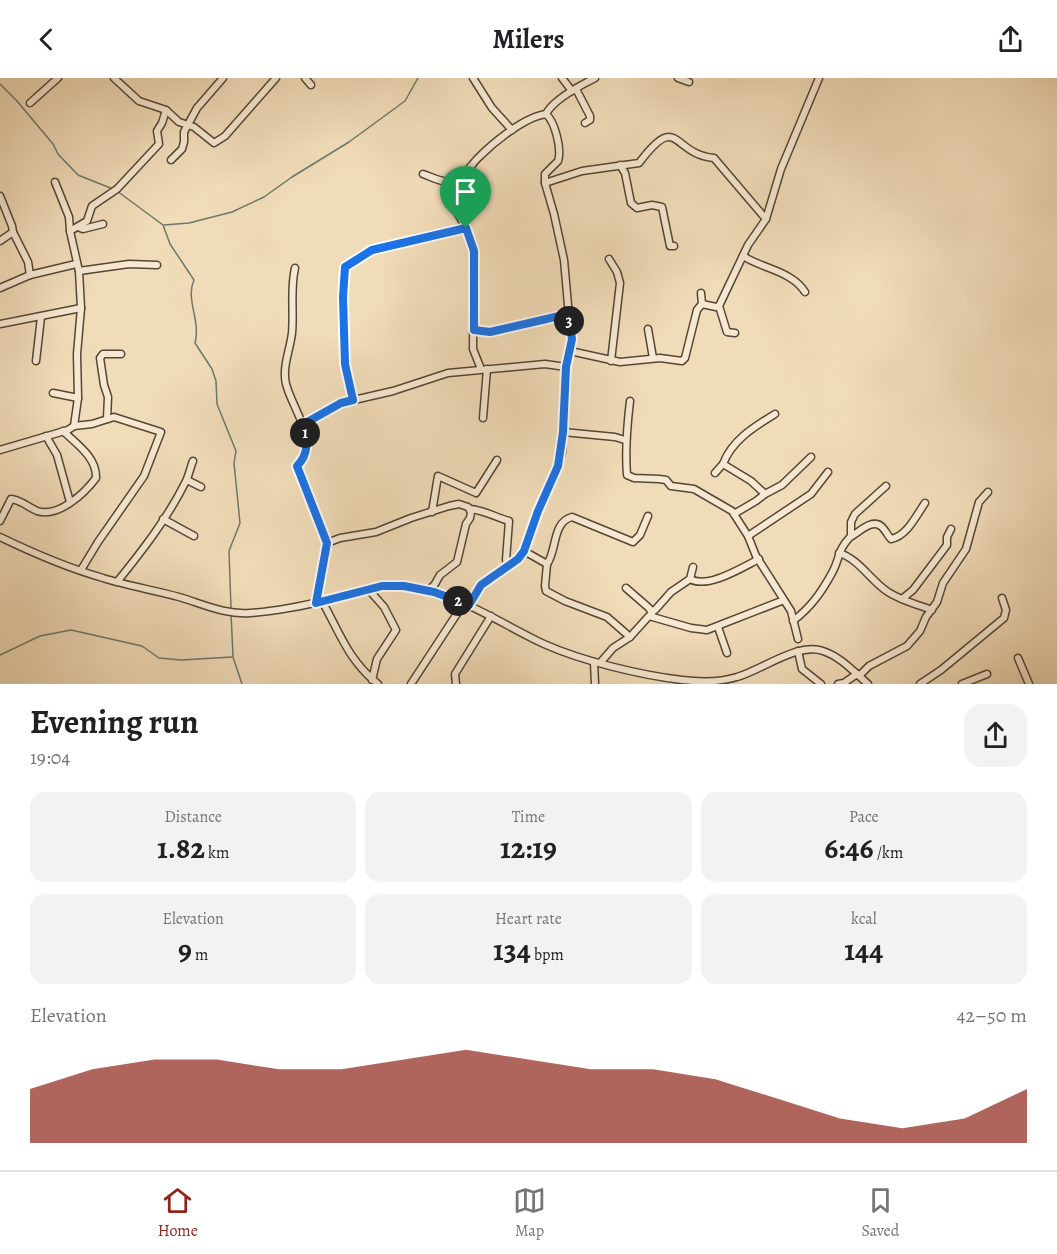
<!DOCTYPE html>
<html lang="en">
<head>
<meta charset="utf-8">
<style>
  :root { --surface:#fff; --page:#f2f2f2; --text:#202124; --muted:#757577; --line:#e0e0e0; --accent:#8f2418 }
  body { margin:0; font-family:Alegreya,serif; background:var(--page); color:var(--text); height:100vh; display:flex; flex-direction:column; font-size:22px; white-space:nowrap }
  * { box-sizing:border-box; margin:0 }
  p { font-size:20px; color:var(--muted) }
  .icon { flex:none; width:33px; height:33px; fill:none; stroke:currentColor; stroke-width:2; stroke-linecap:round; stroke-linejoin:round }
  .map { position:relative; height:606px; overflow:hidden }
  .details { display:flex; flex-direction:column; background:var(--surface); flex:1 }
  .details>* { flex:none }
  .pin { position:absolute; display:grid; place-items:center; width:51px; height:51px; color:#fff; margin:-62px -26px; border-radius:50% 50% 50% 0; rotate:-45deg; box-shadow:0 0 6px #0007 }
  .pin .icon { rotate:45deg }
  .km { position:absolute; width:30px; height:30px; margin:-15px; border-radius:50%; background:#222; color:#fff; font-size:16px; line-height:30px; text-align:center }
  .round { display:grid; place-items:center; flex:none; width:63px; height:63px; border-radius:18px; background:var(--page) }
  .headline { display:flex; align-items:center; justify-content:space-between; height:102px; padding:0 30px }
  h1 { font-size:33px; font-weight:700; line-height:45px }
  .stats { display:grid; grid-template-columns:repeat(3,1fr); gap:9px; height:102px; padding:6px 30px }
  .stats div { display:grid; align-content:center; border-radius:15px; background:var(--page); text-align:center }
  .stats b { font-size:30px; font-weight:700 }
  .stats small { font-size:16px; font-weight:400 }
  .stats p { font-size:16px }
  .chart { height:168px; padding:12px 30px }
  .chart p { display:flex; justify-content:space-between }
  .chart svg { width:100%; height:108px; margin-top:6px; fill:var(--accent); opacity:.7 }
  header { display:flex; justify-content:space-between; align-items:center; height:78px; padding:0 30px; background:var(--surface); font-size:27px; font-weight:700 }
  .menu { display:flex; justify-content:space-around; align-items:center; height:84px; border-top:2px solid var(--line); background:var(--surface); font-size:16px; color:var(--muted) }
  .menu a { display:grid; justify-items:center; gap:3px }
  .menu .on { color:var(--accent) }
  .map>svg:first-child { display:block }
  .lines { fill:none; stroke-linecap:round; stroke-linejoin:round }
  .stream { stroke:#6b796c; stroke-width:1.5 }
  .minor-casing { stroke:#564634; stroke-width:9 }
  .minor { stroke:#f6e8d2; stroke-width:6 }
  .route-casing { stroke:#fff; stroke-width:12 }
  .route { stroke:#1a73e8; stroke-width:8 }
</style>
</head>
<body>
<header><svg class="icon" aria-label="back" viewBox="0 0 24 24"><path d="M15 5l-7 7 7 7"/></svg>Milers<svg class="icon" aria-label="share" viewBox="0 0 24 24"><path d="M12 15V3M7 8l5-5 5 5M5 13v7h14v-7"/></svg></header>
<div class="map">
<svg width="1057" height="606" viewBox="0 0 1057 606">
  <rect width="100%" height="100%" fill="#f1dcb9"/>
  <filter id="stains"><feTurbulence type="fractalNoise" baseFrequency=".00333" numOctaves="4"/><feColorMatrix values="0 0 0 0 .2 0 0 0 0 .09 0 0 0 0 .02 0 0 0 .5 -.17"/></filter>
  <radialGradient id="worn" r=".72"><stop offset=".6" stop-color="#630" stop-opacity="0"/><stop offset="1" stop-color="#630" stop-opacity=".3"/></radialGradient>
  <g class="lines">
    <g class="stream">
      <path d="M0,6L17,23L53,66L58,76L78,97L113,111"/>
      <path d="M117,113L163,147L170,166L194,202C185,221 201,242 195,265L212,291L216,303L217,326L236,373L234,385L240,445L229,473L231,530"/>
      <path d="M164,147L189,145L232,134L264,119L292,99L349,64L405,23L418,0"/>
      <path d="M231,535L233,579L242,606"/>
      <path d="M0,577L40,558L71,552L142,568L159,580L181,582L232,579"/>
    </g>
    <defs>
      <g id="minor">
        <path d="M114,0L139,23L166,32L179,44L194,49L214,65L225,58L276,0"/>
        <path d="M305,0L311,7"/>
        <path d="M473,0L492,30L512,52"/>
        <path d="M562,0L572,13"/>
        <path d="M678,0L689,4"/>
        <path d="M576,11L590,38V42L585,45"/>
        <path d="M30,25L58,0"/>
        <path d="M171,82L182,71L184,64V54L197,30L223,0"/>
        <path d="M620,87L625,95L631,125L637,130L652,127L662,129L670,168H674"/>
        <path d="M423,96C432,99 446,107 455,103C463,100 472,86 478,80C493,65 524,39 546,36C553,22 581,7 595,0"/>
        <path d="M456,103L451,124L466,150L474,173L473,271L481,291"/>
        <path d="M55,104L69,139L70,153"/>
        <path d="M545,105L582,93L639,85C679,32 671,76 714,80L766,141"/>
        <path d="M0,118L12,148L13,154L0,163"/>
        <path d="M78,149L83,151L103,146"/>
        <path d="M13,154L28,184L30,197"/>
        <path d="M743,178C763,191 792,193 805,214"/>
        <path d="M609,181L617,194L620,205L611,283"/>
        <path d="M295,190C290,211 294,234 292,255C290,272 282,289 286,306C293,333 321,364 297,389L327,465L316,525"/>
        <path d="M79,193L129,186L157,187"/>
        <path d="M0,210L30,197L76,186"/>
        <path d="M702,226L716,229L719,228L748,167L766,141L781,91L819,0"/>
        <path d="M719,228L727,254L735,255"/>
        <path d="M0,246L81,230"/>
        <path d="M648,251L653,280"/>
        <path d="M474,252L490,254L568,235"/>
        <path d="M570,273L620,284L660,280L682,283L685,280L697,232L702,226L701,215"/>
        <path d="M36,283L41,239"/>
        <path d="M53,315L78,320"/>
        <path d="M353,322L345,286L343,219L345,189L372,173L466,150"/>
        <path d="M630,323C627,348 625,373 627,397L634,400L659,401L666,402L671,408L694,411L732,433L748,458L756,478L791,533L798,561"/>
        <path d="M483,340L487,291"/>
        <path d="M107,341L108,319L104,307L100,280L103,276H121"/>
        <path d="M302,347L341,325L393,313L448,295L545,286L566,289"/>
        <path d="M74,348L78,320L77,276L81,230L79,193L70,153L87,143L92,128L117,111L159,66L157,53L162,45L166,32"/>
        <path d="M563,354L615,359L625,362"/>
        <path d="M46,358L57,377L70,424"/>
        <path d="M0,372L68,352L74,348L92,346L114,339L161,354L144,398L98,464L81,492"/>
        <path d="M715,395L723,386"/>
        <path d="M187,402L201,409"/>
        <path d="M765,416L782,407L811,379"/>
        <path d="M470,431C484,432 495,439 509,443L506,482L508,488"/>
        <path d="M432,434L438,398L476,415L497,382"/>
        <path d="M734,436L756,423L765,416L751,403L723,386C732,362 754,349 775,336"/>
        <path d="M163,441L194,458"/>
        <path d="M0,443L11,421C21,422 28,429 37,433C58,440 84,416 96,400C97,380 77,366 63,353"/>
        <path d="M748,458L811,416L828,394"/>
        <path d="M852,458C860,453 873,440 882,449C886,453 888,458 891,461C907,458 916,438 925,425"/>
        <path d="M0,459C33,475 68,490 103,500C128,508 154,512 179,519C203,526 225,537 250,535C282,533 314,525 346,518C365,513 384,506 404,508C455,513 499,545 544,566C582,583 640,597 682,602C699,604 721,604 737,599C762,592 798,564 823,573C841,579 854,594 868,606"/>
        <path d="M327,465L340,460L376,454L411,440L449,428L459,426L468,429L471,434L470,440L466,446L457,484L440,497L435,506L428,513"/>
        <path d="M524,473L547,486C557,473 552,444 572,439L633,464L640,457L648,438"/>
        <path d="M839,475C859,481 870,502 888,514C902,523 916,526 932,532"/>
        <path d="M547,486L545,508L546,513L565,523L607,539L630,559"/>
        <path d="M690,501C708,511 741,490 759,481"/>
        <path d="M117,504C142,473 167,441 185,405C189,398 190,390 193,383"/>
        <path d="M626,510L649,530L652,535"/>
        <path d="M369,512L384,529L396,552L377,581L372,602"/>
        <path d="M902,521L913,512L947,467V459L951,451"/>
        <path d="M322,523C340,555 348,582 378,606"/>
        <path d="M469,527L481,507L518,481L524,473L538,433L558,388L562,374L566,289L571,261L564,182L554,136L545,105V96L558,83C562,71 555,44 546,36"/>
        <path d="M651,533L655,532L671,514L690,501L693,489"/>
        <path d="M793,543C811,529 821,515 832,495C841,479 836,474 851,458V444L855,436L886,408"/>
        <path d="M718,549L727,575"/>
        <path d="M798,573L802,591L821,606"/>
        <path d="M1018,580L1029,606"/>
        <path d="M594,584L595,606"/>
        <path d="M600,585L613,570L630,559L649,538L691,550L707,552L784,522"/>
        <path d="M859,598L869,588L907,568L920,553L926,539L937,524L943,505L966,471L979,424L988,414"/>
        <path d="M411,606L464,525"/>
        <path d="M456,606L455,596L491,538"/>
        <path d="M838,606L844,605L857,596"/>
        <path d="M920,606L941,592L1004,540L1006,532L1002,520"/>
        <path d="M962,606L987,596"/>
      </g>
    </defs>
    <use href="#minor" class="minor-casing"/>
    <use href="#minor" class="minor"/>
  </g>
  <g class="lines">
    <defs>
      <path id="route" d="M466,150L474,173V252L490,254L568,236L572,261L566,289L563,354L558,388L538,433L524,473L518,481L481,507L469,527L434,514L404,508H382L316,525L327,465L297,388C309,376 308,363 302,347L341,325L353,322L345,286L343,219L345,189L372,172Z"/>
    </defs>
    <use href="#route" class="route-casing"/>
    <use href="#route" class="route"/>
  </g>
  <rect width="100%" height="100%" filter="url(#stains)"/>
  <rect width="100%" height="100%" fill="url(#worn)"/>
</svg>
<div class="pin" style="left:466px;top:150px;background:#1e9e55"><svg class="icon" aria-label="arrive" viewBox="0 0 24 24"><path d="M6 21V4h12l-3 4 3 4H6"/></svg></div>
<b class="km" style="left:305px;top:355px">1</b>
<b class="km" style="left:458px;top:523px">2</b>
<b class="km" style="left:569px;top:243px">3</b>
</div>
<section class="details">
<div class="headline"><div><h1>Evening run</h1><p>19:04</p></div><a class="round"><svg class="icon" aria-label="share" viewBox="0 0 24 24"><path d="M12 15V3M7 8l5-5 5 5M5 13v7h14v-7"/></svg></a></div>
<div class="stats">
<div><p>Distance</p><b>1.82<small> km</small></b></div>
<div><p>Time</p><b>12:19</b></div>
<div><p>Pace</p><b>6:46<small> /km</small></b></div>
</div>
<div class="stats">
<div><p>Elevation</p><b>9<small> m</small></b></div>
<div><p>Heart rate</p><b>134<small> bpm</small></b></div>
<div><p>kcal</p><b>144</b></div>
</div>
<div class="chart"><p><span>Elevation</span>42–50 m</p>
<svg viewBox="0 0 160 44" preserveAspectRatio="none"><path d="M0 44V22L10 14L20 10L30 10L40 14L50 14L60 10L70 6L80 10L90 14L100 14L110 18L120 26L130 34L140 38L150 34L160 22V44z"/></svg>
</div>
</section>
<nav class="menu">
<a class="on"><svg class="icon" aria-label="home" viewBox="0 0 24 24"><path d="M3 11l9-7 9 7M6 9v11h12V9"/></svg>Home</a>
<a><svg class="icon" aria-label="map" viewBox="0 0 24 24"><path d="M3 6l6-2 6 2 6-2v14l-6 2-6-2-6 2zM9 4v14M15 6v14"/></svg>Map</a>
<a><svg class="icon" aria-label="saved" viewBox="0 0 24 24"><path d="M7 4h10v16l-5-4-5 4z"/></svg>Saved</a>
</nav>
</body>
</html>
